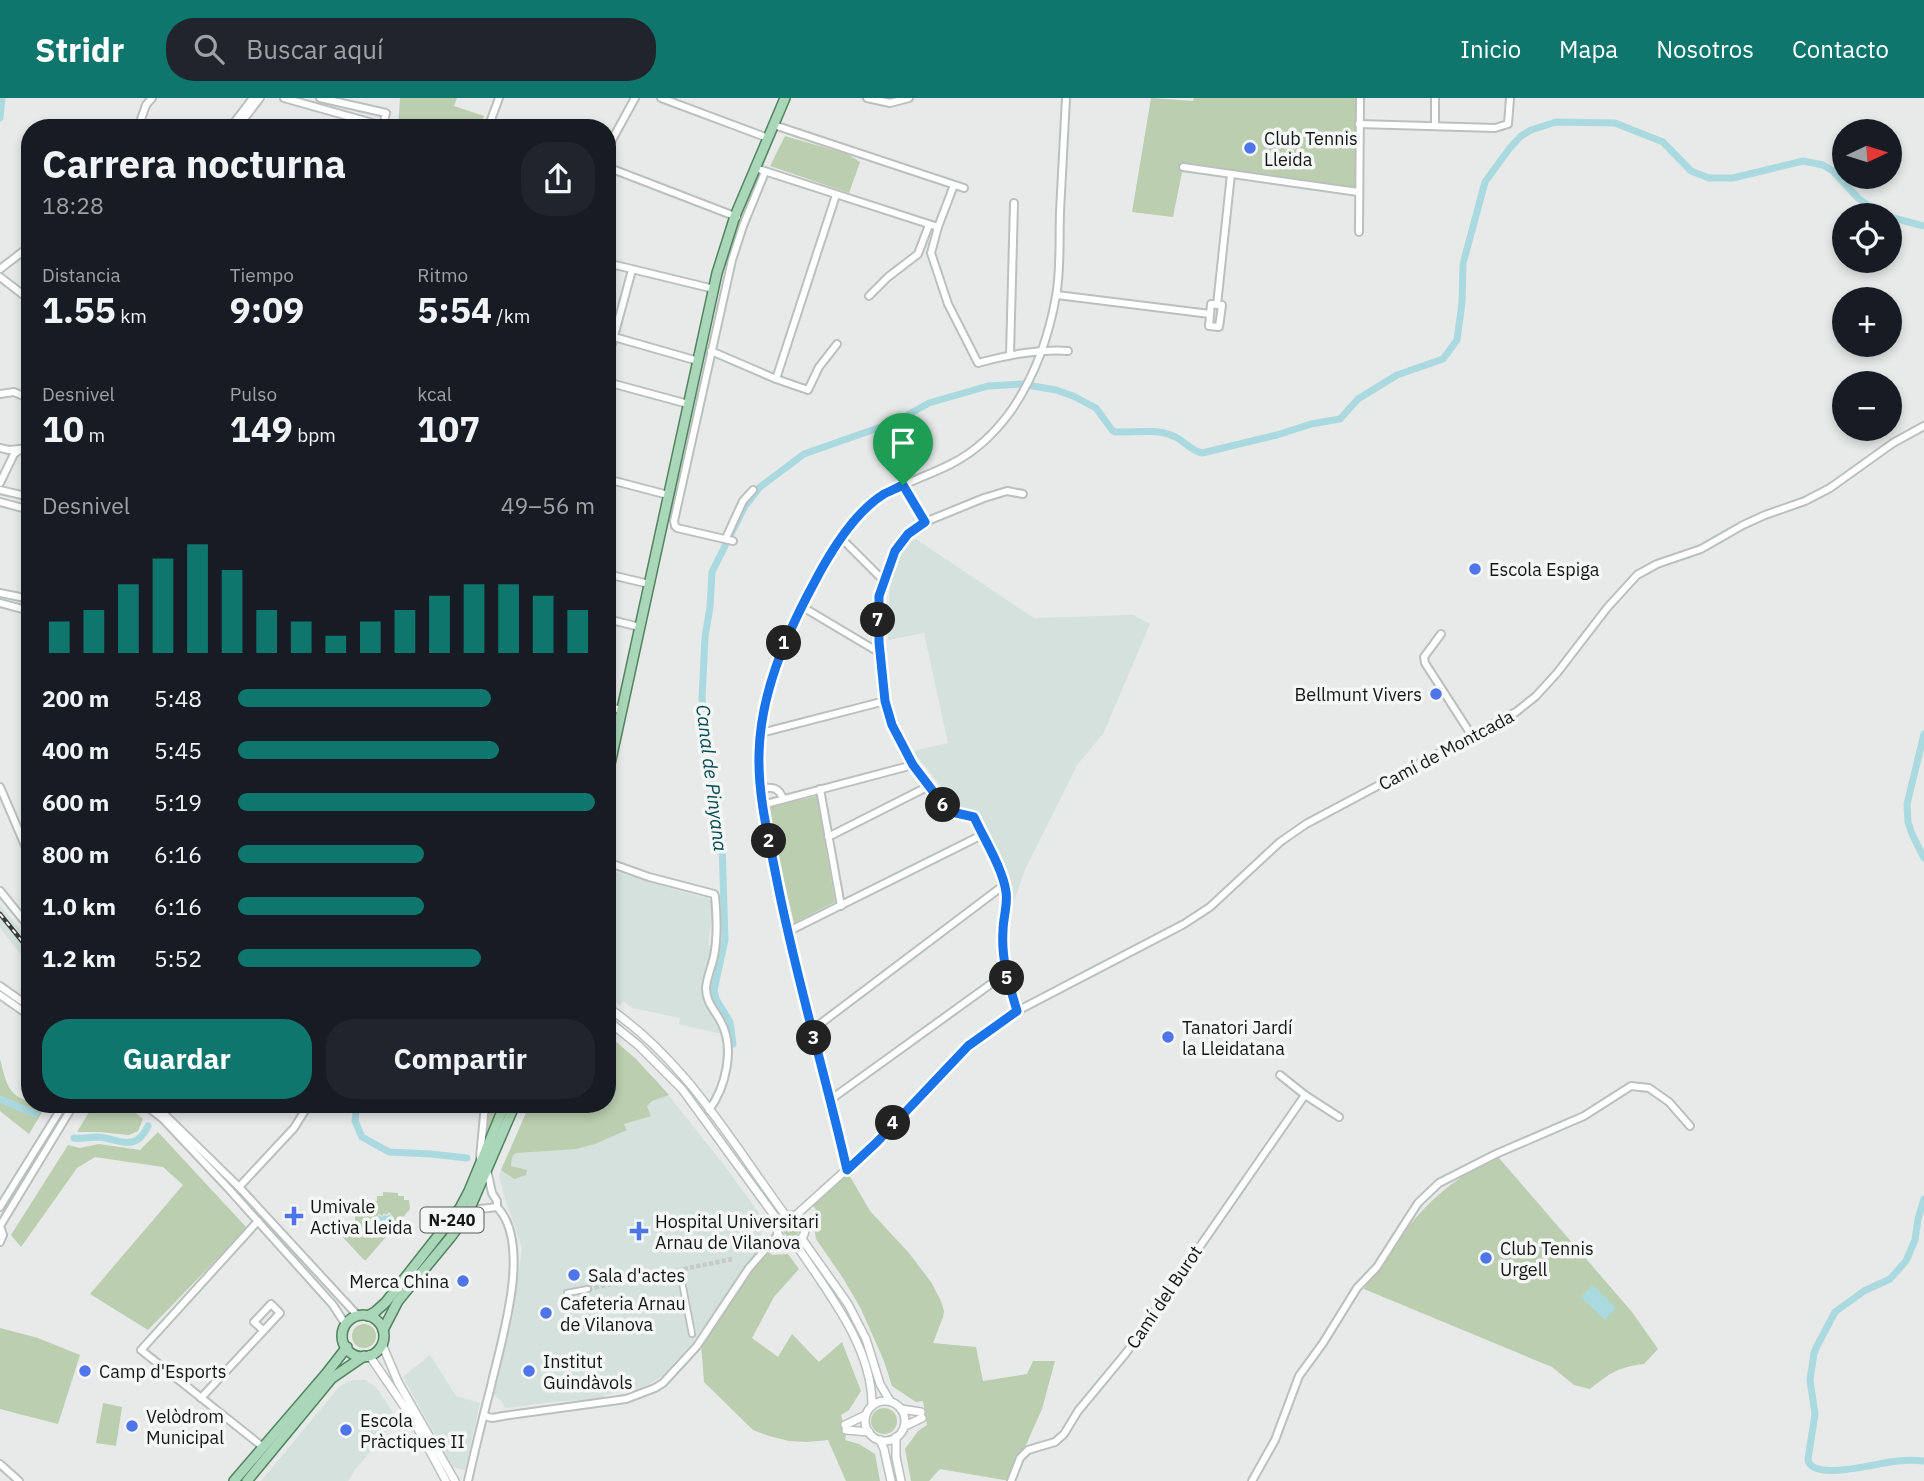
<!DOCTYPE html>
<html lang="es">
<head>
<meta charset="utf-8">
<style>
  :root { --surface:#171b24; --page:#20242c; --text:#f1f3f6; --muted:#9ea1a6; --accent:#0f766e }
  body { margin:0; font-family:"IBM Plex Sans",sans-serif; background:var(--page); color:var(--text); height:100vh; display:flex; flex-direction:column; font-size:26px; white-space:nowrap }
  * { box-sizing:border-box; margin:0 }
  p { font-size:23px; color:var(--muted) }
  .icon { flex:none; width:38px; height:38px; fill:none; stroke:currentColor; stroke-width:2; stroke-linecap:round; stroke-linejoin:round }
  .map { position:relative; flex:1; overflow:hidden }
  .side { position:absolute; left:21px; top:21px; width:595px; height:994px; display:flex; flex-direction:column; background:var(--surface); border-radius:28px; box-shadow:0 4px 10px #0003 }
  .side>* { flex:none }
  .needle { width:46px; rotate:86deg }
  .fabs { position:absolute; left:1832px; top:21px; display:grid; gap:14px }
  .fabs a { display:grid; place-items:center; width:70px; height:70px; border-radius:50%; background:var(--surface); box-shadow:0 4px 10px #0003; font-size:35px }
  .pin { position:absolute; display:grid; place-items:center; width:60px; height:60px; color:#fff; margin:-72px -30px; border-radius:50% 50% 50% 0; rotate:-45deg; box-shadow:0 0 7px #0007 }
  .pin .icon { rotate:45deg }
  .km { position:absolute; width:35px; height:35px; margin:-18px; border-radius:50%; background:#222; color:#fff; font-size:19px; line-height:35px; text-align:center }
  .round { display:grid; place-items:center; flex:none; width:74px; height:74px; border-radius:28px; background:var(--page) }
  .summary { display:flex; align-items:center; justify-content:space-between; height:119px; padding:0 21px }
  h1 { font-size:38px; font-weight:800; line-height:52px }
  .stats { display:grid; grid-template-columns:repeat(3,1fr); gap:10px; height:119px; padding:7px 21px }
  .stats div { display:grid; align-content:center }
  .stats b { font-size:35px; font-weight:800 }
  .stats small { font-size:19px; font-weight:400 }
  .stats p { font-size:19px }
  .chart { height:196px; padding:14px 21px }
  .chart p { display:flex; justify-content:space-between }
  .chart svg { width:100%; height:126px; margin-top:7px; stroke:var(--accent); stroke-width:6 }
  .primary-button { display:flex; gap:14px; margin-top:auto; padding:14px 21px }
  .primary-button a { flex:1; height:80px; border-radius:28px; background:var(--accent); color:#fff; font-size:28px; font-weight:800; line-height:80px; text-align:center }
  .primary-button a+a { background:var(--page); color:var(--text) }
  ul { padding:0 21px; list-style:none; font-size:23px }
  li { display:grid; grid-template-columns:112px 84px 1fr; align-items:center; height:52px }
  li i { height:18px; border-radius:9px; background:var(--accent) }
  header { display:flex; align-items:center; gap:42px; box-sizing:border-box; height:98px; padding:0 35px; background:var(--accent); color:#fff }
  header strong { font-size:33px }
  nav { display:flex; gap:38px; margin-inline-start:auto; font-size:24px }
  .search { width:490px; height:63px; background:var(--page); display:flex; align-items:center; gap:18px; box-sizing:border-box; padding:0 24px; border-radius:28px; color:var(--muted); font-size:26px }
  .map>svg:first-child { display:block }
  .built { fill:#d5e1dd }
  .green { fill:#bbceaf; fill-rule:evenodd }
  .water { fill:#abd9e0 }
  .lines { fill:none; stroke-linecap:round; stroke-linejoin:round }
  .canal { stroke:#abd9e0; stroke-width:7 }
  .pedestrian-tunnel { stroke:#c7cac9; stroke-width:4.5; stroke-dasharray:4.5 2; stroke-linecap:butt }
  .pedestrian-casing { stroke:#bbbfbe; stroke-width:8 }
  .minor-casing { stroke:#bbbfbe; stroke-width:10 }
  .tertiary-casing { stroke:#bbbfbe; stroke-width:10 }
  .primary-casing { stroke:#51835f; stroke-width:12 }
  .pedestrian { stroke:#fff; stroke-width:4.5 }
  .minor { stroke:#fff; stroke-width:6 }
  .tertiary { stroke:#fff; stroke-width:7 }
  .primary { stroke:#aad7b7; stroke-width:9 }
  .rail-casing { stroke:#383b3a; stroke-width:4.5 }
  .rail { stroke:#f4f7f6; stroke-width:2; stroke-dasharray:5; stroke-linecap:butt }
  .route-casing { stroke:#fff; stroke-width:14 }
  .route { stroke:#1a73e8; stroke-width:9 }
  .poi-dot { fill:#4e76ea; stroke:#f4f7f6; stroke-width:2.5 }
  .labels { text-anchor:middle; dominant-baseline:central; stroke-width:7; stroke-linejoin:round; paint-order:stroke }
  .shield { fill:#f4f7f6; stroke:#575a58; stroke-width:2 }
  .shield-label { font-size:16px; font-weight:bold; fill:#141615 }
  .poi-label { font-size:18px; fill:#141615; stroke:#f4f7f6; text-anchor:start }
  .street-label { font-size:18px; fill:#141615; stroke:#f4f7f6 }
  .water-label { font-size:19px; font-style:italic; fill:#034952; stroke:#f4f7f6 }
</style>
</head>
<body>
<header>
<strong>Stridr</strong>
<div class="search"><svg class="icon" aria-label="search" viewBox="0 0 24 24"><circle cx="10" cy="10" r="6"/><path d="M15 15l6 6"/></svg>Buscar aquí</div>
<nav><a>Inicio</a><a>Mapa</a><a>Nosotros</a><a>Contacto</a></nav>
</header>
<div class="map">
<svg width="1924" height="1383" viewBox="0 0 1924 1383">
  <rect width="100%" height="100%" fill="#e7eae9"/>
  <g class="built">
    <path d="M916,441L1034,520L1133,517L1150,526L1103,636L1077,667L1026,769L1014,803L982,720L958,710L913,653L948,645L924,535L888,542L890,480L899,455L910,444Z"/>
    <path d="M607,771L686,795L708,800L714,806L708,847L712,848L703,898L710,914L718,922L722,936L679,926L680,920L632,910L623,903L620,907L607,898Z"/>
    <path d="M0,808L30,843V868L0,830Z"/>
    <path d="M607,936L658,984L724,1067L761,1118V1147L693,1244L663,1277L653,1284L640,1290L604,1297V1300L553,1304L505,1310L502,1303L493,1297L512,1222L522,1150L503,1094L499,1077L530,1006H607Z"/>
    <path d="M430,1257L456,1298L480,1305L465,1372L453,1369L403,1279Z"/>
    <path d="M352,1282H365L376,1289L397,1321L353,1374L354,1375L348,1383H261L340,1288Z"/>
  </g>
  <g class="green">
    <path d="M400,0H457L454,8L484,18L480,30H398Z"/>
    <path d="M1151,0L1193,3L1194,0H1358V94L1183,69L1173,119L1132,114Z"/>
    <path d="M785,38L847,56L860,64L849,95L770,68Z"/>
    <path d="M817,698L835,804L794,825L767,710Z"/>
    <path d="M607,936L636,961L669,997L652,1003L647,1008L651,1018L624,1026L627,1032L595,1046L576,1051L516,1055L512,1059L511,1068L527,1072L526,1077L514,1081L501,1072L530,1006H607Z"/>
    <path d="M0,961C5,980 7,999 30,1003V1006H47L29,1036L0,1013Z"/>
    <path d="M94,1006H125L143,1021L138,1033L129,1037L99,1034H77Z"/>
    <path d="M487,1006H502L484,1048Z"/>
    <path d="M158,1034L247,1130L148,1232L90,1196L183,1087L163,1069L95,1059L77,1070L21,1149L11,1137L68,1047L80,1050L99,1046L140,1052Z"/>
    <path d="M1499,1060L1632,1214L1658,1251L1644,1266C1618,1269 1610,1275 1590,1291L1574,1287L1552,1269L1364,1191C1391,1152 1416,1111 1456,1083C1468,1073 1485,1067 1499,1060Z"/>
    <path d="M848,1075L870,1113L909,1155L931,1184L941,1203L944,1213L943,1219L933,1245L976,1249L983,1283L1027,1276L1033,1263H1055L1042,1311L1010,1383L940,1371L929,1383H911L905,1351L918,1333L927,1327L923,1303L916,1304L892,1288L884,1263L861,1211L843,1180L816,1141L812,1117L816,1111L812,1107Z"/>
    <path d="M383,1094L398,1095V1098H404V1102H409L410,1111L366,1162H364L338,1134L345,1133V1128H350V1124L355,1123V1118H361V1113H366V1108L371,1107V1103H377V1098H383ZM389,1114L394,1120L386,1128L384,1126L372,1140L362,1132L365,1128L367,1129L379,1116L382,1118L384,1115L386,1117Z"/>
    <circle cx="791" cy="1131" r="8"/>
    <path d="M768,1152L772,1157L788,1156L799,1171L774,1199L752,1240L778,1259L792,1236L819,1264L842,1244L861,1293L849,1312L841,1317L846,1337L845,1342L859,1346L875,1356L880,1383H846L828,1342L807,1344L789,1343L769,1338L753,1332L704,1284L701,1246C726,1216 743,1182 768,1152Z"/>
    <circle cx="364" cy="1238" r="12"/>
    <path d="M0,1230L38,1240L80,1257L58,1326L0,1311Z"/>
    <path d="M103,1305L122,1309L116,1348L96,1345Z"/>
    <circle cx="884" cy="1323" r="13"/>
  </g>
  <g class="water">
    <path d="M389,1116L393,1120L389,1124L386,1122L374,1137L367,1131L379,1117L382,1119L384,1117L387,1118Z"/>
    <path d="M1593,1187L1616,1210L1605,1222L1581,1199Z"/>
  </g>
  <g class="lines">
    <g class="canal">
      <path d="M0,20L2,0"/>
      <path d="M1890,119L1924,128"/>
      <path d="M1464,162L1485,84L1509,51L1521,38L1531,32L1556,24L1615,25L1663,44L1691,73L1709,80H1733L1803,63L1823,67L1833,73L1858,100L1869,108L1886,117"/>
      <path d="M1924,636L1907,706L1908,724L1912,736L1924,760"/>
      <path d="M733,946L730,924L716,901L714,892L725,842L722,745L719,723L707,662L706,630L702,600L705,539L710,509L712,474L745,408L760,389L804,356L895,324L929,305L988,288L1021,286L1056,292L1073,298L1096,310L1112,332L1115,334C1134,335 1155,330 1173,338C1184,342 1189,352 1202,355L1277,337L1311,326L1340,321L1358,301L1397,277L1443,261L1457,242L1462,205L1463,167"/>
      <path d="M0,1001L35,1016"/>
      <path d="M357,1006L355,1023L362,1039L389,1054L431,1056L467,1060"/>
      <path d="M74,1040C82,1041 89,1039 97,1039C119,1040 135,1056 148,1028"/>
      <path d="M1924,1101L1918,1121L1915,1142L1906,1163L1890,1181L1864,1193L1835,1214L1817,1248L1814,1255L1810,1282L1815,1316L1808,1361C1810,1383 1871,1367 1890,1364C1901,1362 1913,1362 1924,1363"/>
    </g>
    <path class="pedestrian-tunnel" d="M588,1191L732,1161"/>
    <defs>
      <g id="pedestrian">
        <path d="M681,1179L692,1236"/>
        <path d="M567,1195L588,1191"/>
      </g>
      <g id="minor">
        <path d="M284,0L383,28L386,15L320,0"/>
        <path d="M661,0L768,40"/>
        <path d="M867,0L890,5L909,0"/>
        <path d="M141,23L149,30"/>
        <path d="M1359,26L1495,30L1508,26L1510,0"/>
        <path d="M774,27L964,90"/>
        <path d="M1435,28V0"/>
        <path d="M138,30L146,7L152,0"/>
        <path d="M230,30L253,0"/>
        <path d="M237,30L260,0"/>
        <path d="M496,30L489,27L499,0"/>
        <path d="M607,51L635,0"/>
        <path d="M607,69L737,119"/>
        <path d="M1183,69L1358,94"/>
        <path d="M755,70L938,129"/>
        <path d="M954,87L938,129L931,155L948,206L978,265C1008,257 1037,251 1068,253"/>
        <path d="M1359,134L1360,0"/>
        <path d="M607,165L714,191"/>
        <path d="M0,171L30,148"/>
        <path d="M0,179L30,202"/>
        <path d="M1057,197L1210,216"/>
        <path d="M869,198L888,179L918,156L929,127"/>
        <path d="M1211,206L1222,207L1219,229L1209,228Z"/>
        <path d="M1217,207L1231,76"/>
        <path d="M607,237L698,263"/>
        <path d="M711,253L776,281L808,292L819,269L837,246"/>
        <path d="M1010,257L1014,105"/>
        <path d="M607,264L632,172"/>
        <path d="M776,281L836,97"/>
        <path d="M607,284L688,306"/>
        <path d="M0,296L14,294L30,301"/>
        <path d="M0,350L9,352L19,351"/>
        <path d="M607,381L668,397"/>
        <path d="M0,385L14,356L30,345"/>
        <path d="M903,387L925,424"/>
        <path d="M0,392L30,399"/>
        <path d="M1023,396L1007,393L984,400L925,424L908,436L895,453L879,498V544L885,603L892,627L913,667L945,709L956,715L974,719L999,772L1006,790L1003,853L1006,875L1017,913L1184,826L1210,809L1280,744L1306,726L1516,614L1536,598L1557,575L1607,510L1637,477L1657,466L1701,451L1743,427L1765,417L1805,403L1830,390L1893,345L1924,328"/>
        <path d="M0,404L30,412"/>
        <path d="M726,440L743,403L753,392"/>
        <path d="M841,440L883,482"/>
        <path d="M733,443L677,430L675,428L674,423L732,162L743,128L765,74"/>
        <path d="M607,476L649,486"/>
        <path d="M0,495L30,501"/>
        <path d="M0,505L30,513"/>
        <path d="M801,508L880,555"/>
        <path d="M607,521L640,529"/>
        <path d="M1441,536L1424,559L1425,565L1472,638"/>
        <path d="M607,608L621,612"/>
        <path d="M761,635L885,603"/>
        <path d="M30,650V656"/>
        <path d="M0,689L30,759"/>
        <path d="M761,690C772,689 779,689 783,701"/>
        <path d="M820,691L841,808"/>
        <path d="M762,707L913,667"/>
        <path d="M828,739L929,688"/>
        <path d="M607,764L649,779L714,796L715,798C717,818 718,838 714,858C712,868 707,879 706,890C706,905 715,912 721,924C735,950 726,989 709,1012"/>
        <path d="M0,793L30,830"/>
        <path d="M787,834L982,737"/>
        <path d="M0,888L30,909"/>
        <path d="M0,897L30,918"/>
        <path d="M812,932L1004,787"/>
        <path d="M1280,977L1305,997L1339,1019"/>
        <path d="M830,1002L1006,875"/>
        <path d="M144,1006L163,1021L228,1090L333,1207L344,1224L345,1230"/>
        <path d="M154,1006L239,1089L358,1218"/>
        <path d="M480,1060L485,1006"/>
        <path d="M847,1072C824,974 796,877 776,779C767,732 755,684 761,636C769,565 814,459 867,411C873,406 879,400 885,396C906,384 930,377 951,366C977,353 997,333 1013,310C1035,277 1049,238 1056,198C1061,172 1059,141 1060,114C1062,76 1064,38 1066,0"/>
        <path d="M239,1089L294,1030L309,1006"/>
        <path d="M0,1109L64,1006"/>
        <path d="M467,1117L480,1111L497,1109"/>
        <path d="M258,1123L141,1252L263,1349"/>
        <path d="M0,1144L3,1137L0,1128L74,1006"/>
        <path d="M201,1300L280,1215L271,1206L254,1224L263,1232"/>
        <path d="M483,1320L485,1318L492,1320L503,1318L626,1301L655,1290L663,1285L697,1248L749,1170L778,1137"/>
        <path d="M0,1366L19,1383"/>
        <path d="M468,1383C475,1351 483,1319 491,1288C501,1243 533,1146 497,1109V1103L492,1095L487,1072"/>
        <path d="M1011,1383L1020,1360L1028,1352L1055,1344L1064,1336L1078,1313L1126,1255L1305,997"/>
        <path d="M1252,1383L1275,1342L1299,1278L1323,1245L1357,1190L1377,1169L1418,1105L1439,1085L1496,1056L1584,1018L1631,988L1649,990L1669,1004L1690,1028"/>
      </g>
      <g id="tertiary">
        <path d="M607,909C685,961 732,1045 786,1118"/>
        <path d="M607,922L638,947L682,991L779,1124"/>
        <circle cx="791" cy="1131" r="14"/>
        <path d="M795,1118L877,1044L968,948L1017,913"/>
        <path d="M802,1141L848,1206L866,1241L880,1286L890,1303"/>
        <path d="M795,1145C826,1192 873,1249 872,1308"/>
        <path d="M382,1246L398,1284L455,1383"/>
        <path d="M369,1257L412,1320L446,1383"/>
        <circle cx="885" cy="1323" r="20"/>
        <path d="M901,1311L921,1314"/>
        <path d="M845,1327L866,1317"/>
        <path d="M905,1328L922,1320"/>
        <path d="M846,1332L869,1334"/>
        <path d="M896,1339V1359L901,1383"/>
        <path d="M880,1342L884,1351L891,1383"/>
      </g>
      <g id="primary">
        <path d="M607,680L717,175L735,118L785,0"/>
        <circle cx="363" cy="1238" r="21"/>
        <path d="M368,1218L375,1214L386,1204L460,1110L469,1093L505,1006"/>
        <path d="M383,1232L398,1203L450,1140L467,1117L515,1006"/>
        <path d="M234,1383L326,1276L347,1249"/>
        <path d="M247,1383L332,1280L364,1258"/>
      </g>
    </defs>
    <use href="#pedestrian" class="pedestrian-casing"/>
    <use href="#minor" class="minor-casing"/>
    <use href="#tertiary" class="tertiary-casing"/>
    <use href="#primary" class="primary-casing"/>
    <use href="#pedestrian" class="pedestrian"/>
    <use href="#minor" class="minor"/>
    <use href="#tertiary" class="tertiary"/>
    <use href="#primary" class="primary"/>
    <defs>
      <path id="rail" d="M0,816L30,853"/>
    </defs>
    <use href="#rail" class="rail-casing"/>
    <use href="#rail" class="rail"/>
  </g>
  <g class="lines">
    <defs>
      <path id="route" d="M903,387L925,424L908,436L895,453L879,498V544L885,603L892,627L913,667L945,709L956,715L974,719C984,741 1003,771 1006,794C1008,807 1003,820 1003,833C1001,861 1009,886 1017,913L968,948L877,1044L847,1072C825,975 796,880 777,783C769,741 758,700 759,657C760,597 785,539 813,487C829,456 853,415 884,396C890,393 897,390 903,387Z"/>
    </defs>
    <use href="#route" class="route-casing"/>
    <use href="#route" class="route"/>
  </g>
  <g class="poi-dot">
    <circle cx="1250" cy="50" r="7"/>
    <circle cx="1475" cy="471" r="7"/>
    <circle cx="1436" cy="596" r="7"/>
    <circle cx="1168" cy="939" r="7"/>
    <path d="M290.5 1107.5h7v7h7v7h-7v7h-7v-7h-7v-7h7z"/>
    <path d="M635.5 1122.5h7v7h7v7h-7v7h-7v-7h-7v-7h7z"/>
    <circle cx="1486" cy="1160" r="7"/>
    <circle cx="574" cy="1177" r="7"/>
    <circle cx="463" cy="1183" r="7"/>
    <circle cx="546" cy="1215" r="7"/>
    <circle cx="85" cy="1273" r="7"/>
    <circle cx="529" cy="1273" r="7"/>
    <circle cx="132" cy="1328" r="7"/>
    <circle cx="346" cy="1332" r="7"/>
  </g>
  <g class="labels">
    <rect class="shield" x="420.5" y="1109.5" width="63" height="25" rx="5"/>
    <g class="shield-label">
      <text x="452" y="1122">N-240</text>
    </g>
    <g class="poi-label">
      <text x="1264" y="40">Club Tennis<tspan x="1264" dy="21">Lleida</tspan></text>
      <text x="1489" y="471">Escola Espiga</text>
      <text x="1422" y="596" text-anchor="end">Bellmunt Vivers</text>
      <text x="1182" y="929">Tanatori Jardí<tspan x="1182" dy="21">la Lleidatana</tspan></text>
      <text x="310" y="1108">Umivale<tspan x="310" dy="21">Activa Lleida</tspan></text>
      <text x="655" y="1123">Hospital Universitari<tspan x="655" dy="21">Arnau de Vilanova</tspan></text>
      <text x="1500" y="1150">Club Tennis<tspan x="1500" dy="21">Urgell</tspan></text>
      <text x="588" y="1177">Sala d'actes</text>
      <text x="449" y="1183" text-anchor="end">Merca China</text>
      <text x="560" y="1205">Cafeteria Arnau<tspan x="560" dy="21">de Vilanova</tspan></text>
      <text x="543" y="1263">Institut<tspan x="543" dy="21">Guindàvols</tspan></text>
      <text x="99" y="1273">Camp d'Esports</text>
      <text x="146" y="1318">Velòdrom<tspan x="146" dy="21">Municipal</tspan></text>
      <text x="360" y="1322">Escola<tspan x="360" dy="21">Pràctiques II</tspan></text>
    </g>
    <g class="street-label">
      <text transform="translate(1446 652) rotate(-28)">Camí de Montcada</text>
      <text transform="translate(1164 1199) rotate(-56)">Camí del Burot</text>
    </g>
    <g class="water-label">
      <text transform="translate(712 680) rotate(83)">Canal de Pinyana</text>
    </g>
  </g>
</svg>
<div class="fabs">
<a><svg class="needle" viewBox="-14 -14 28 28"><path d="M0-13l5 13h-10z" fill="#e53935"/><path d="M0 13l5-13h-10z" fill="#9ea1a6"/></svg></a>
<a><svg class="icon" aria-label="locate" viewBox="0 0 24 24"><circle cx="12" cy="12" r="6"/><path d="M12 2v4M12 18v4M2 12h4M18 12h4"/></svg></a>
<a>+</a>
<a>−</a>
</div>
<div class="pin" style="left:903px;top:387px;background:#1e9e55"><svg class="icon" aria-label="arrive" viewBox="0 0 24 24"><path d="M6 21V4h12l-3 4 3 4H6"/></svg></div>
<b class="km" style="left:784px;top:545px">1</b>
<b class="km" style="left:769px;top:743px">2</b>
<b class="km" style="left:814px;top:940px">3</b>
<b class="km" style="left:893px;top:1025px">4</b>
<b class="km" style="left:1007px;top:880px">5</b>
<b class="km" style="left:943px;top:707px">6</b>
<b class="km" style="left:878px;top:522px">7</b>
<section class="side">
<div class="summary"><div><h1>Carrera nocturna</h1><p>18:28</p></div><a class="round"><svg class="icon" aria-label="share" viewBox="0 0 24 24"><path d="M12 15V3M7 8l5-5 5 5M5 13v7h14v-7"/></svg></a></div>
<div class="stats">
<div><p>Distancia</p><b>1.55<small> km</small></b></div>
<div><p>Tiempo</p><b>9:09</b></div>
<div><p>Ritmo</p><b>5:54<small> /km</small></b></div>
</div>
<div class="stats">
<div><p>Desnivel</p><b>10<small> m</small></b></div>
<div><p>Pulso</p><b>149<small> bpm</small></b></div>
<div><p>kcal</p><b>107</b></div>
</div>
<div class="chart"><p><span>Desnivel</span>49–56 m</p>
<svg viewBox="0 0 160 44" preserveAspectRatio="none"><path d="M5 44V33M15 44V29M25 44V20M35 44V11M45 44V6M55 44V15M65 44V29M75 44V33M85 44V38M95 44V33M105 44V29M115 44V24M125 44V20M135 44V20M145 44V24M155 44V29"/></svg>
</div>
<ul>
<li><b>200 m</b>5:48<i style="width:71%"></i></li>
<li><b>400 m</b>5:45<i style="width:73%"></i></li>
<li><b>600 m</b>5:19<i style="width:100%"></i></li>
<li><b>800 m</b>6:16<i style="width:52%"></i></li>
<li><b>1.0 km</b>6:16<i style="width:52%"></i></li>
<li><b>1.2 km</b>5:52<i style="width:68%"></i></li>
</ul>
<div class="primary-button"><a>Guardar</a><a>Compartir</a></div>
</section>
</div>
</body>
</html>
